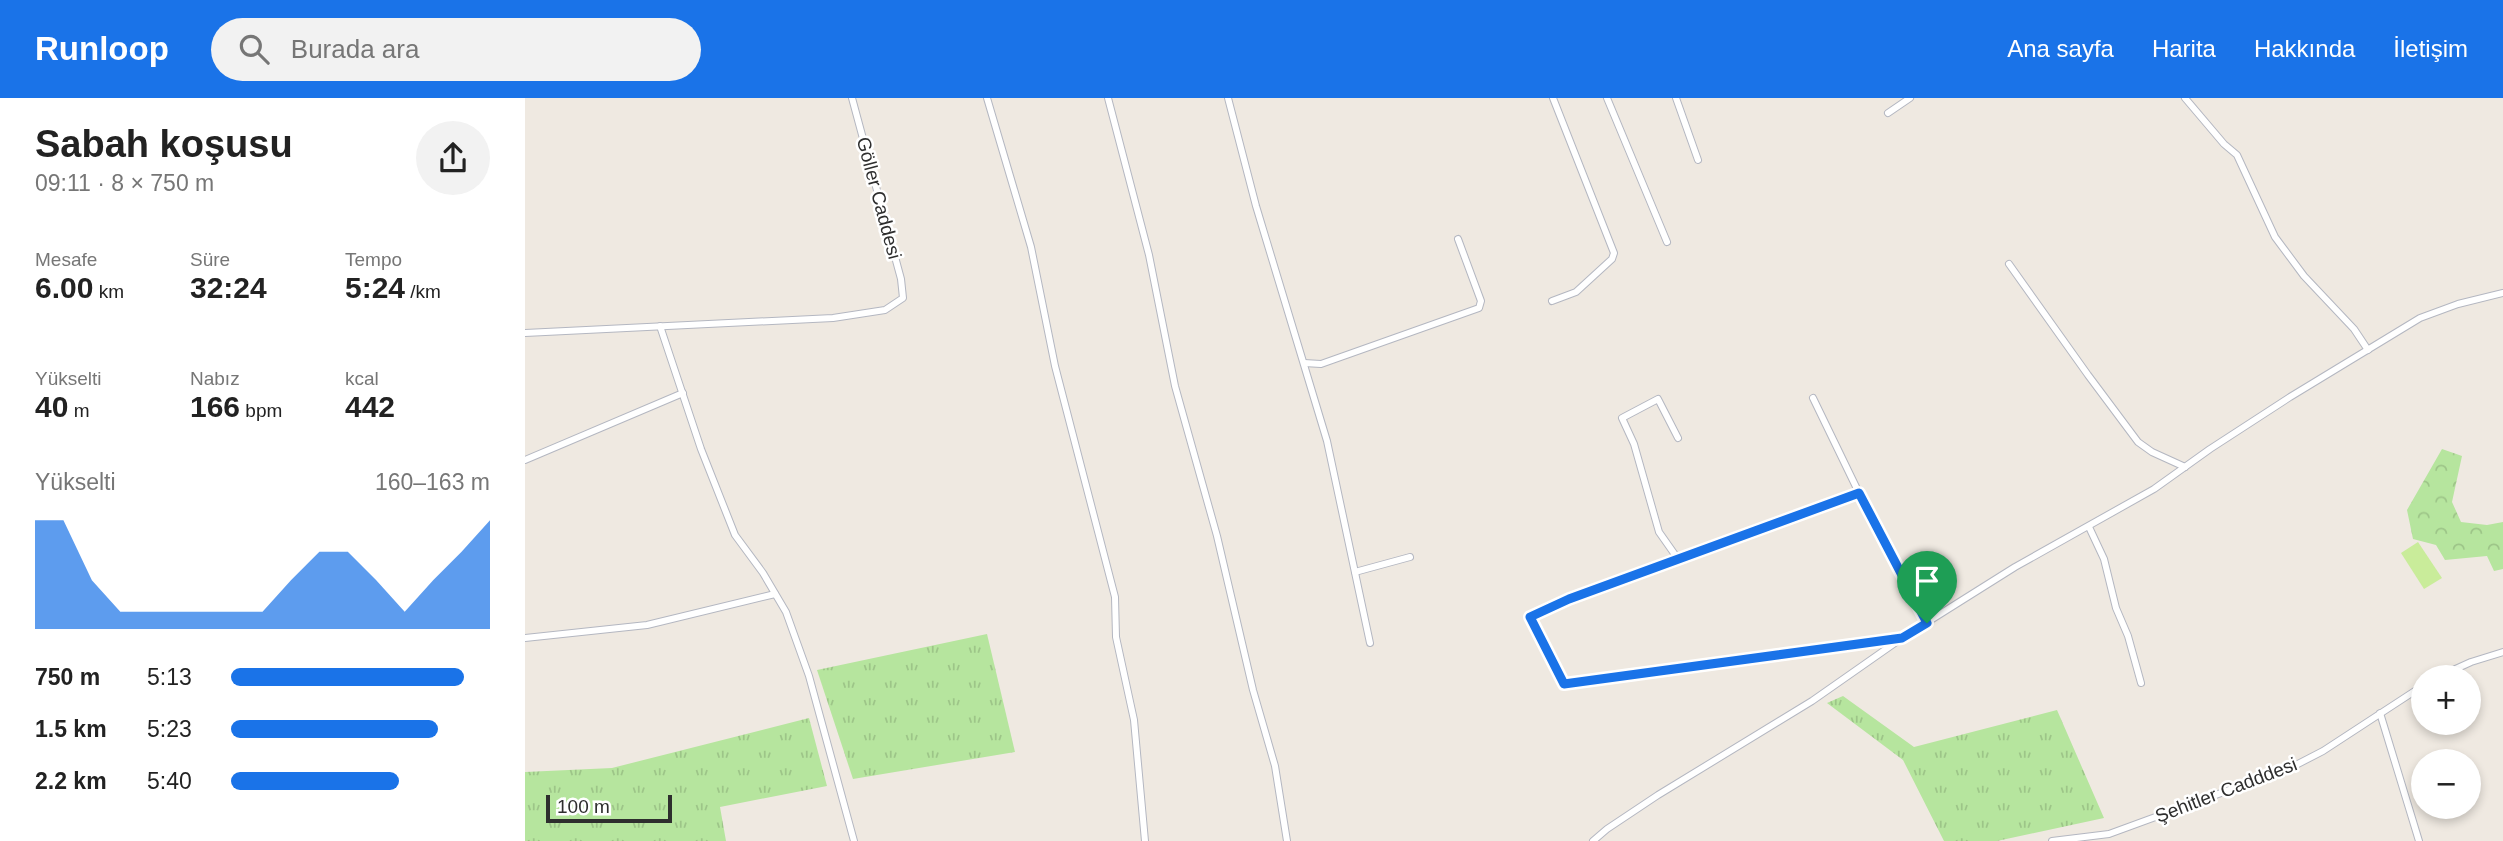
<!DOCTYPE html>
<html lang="tr">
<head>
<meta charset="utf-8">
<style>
  :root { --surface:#fff; --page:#f2f2f2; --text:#222; --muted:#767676; --accent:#1a73e8 }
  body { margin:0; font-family:Helvetica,sans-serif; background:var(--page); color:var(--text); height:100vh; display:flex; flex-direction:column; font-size:26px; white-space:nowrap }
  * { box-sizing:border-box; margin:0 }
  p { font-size:23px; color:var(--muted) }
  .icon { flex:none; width:38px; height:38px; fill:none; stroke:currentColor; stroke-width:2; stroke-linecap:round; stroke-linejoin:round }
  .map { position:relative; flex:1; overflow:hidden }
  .sheet { display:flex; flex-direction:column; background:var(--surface); width:525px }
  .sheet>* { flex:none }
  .fabs { position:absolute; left:1886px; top:567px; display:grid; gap:14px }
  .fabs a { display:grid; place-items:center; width:70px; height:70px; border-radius:50%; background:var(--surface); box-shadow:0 4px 10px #0003; font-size:35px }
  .scale { position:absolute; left:21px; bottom:18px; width:126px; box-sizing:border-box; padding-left:7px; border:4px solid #2e2e2e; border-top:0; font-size:19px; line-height:24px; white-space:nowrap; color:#2e2e2e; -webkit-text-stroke:5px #fff; paint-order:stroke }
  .pin { position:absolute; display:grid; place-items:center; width:60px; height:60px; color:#fff; margin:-72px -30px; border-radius:50% 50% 50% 0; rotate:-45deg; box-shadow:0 0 7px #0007 }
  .pin .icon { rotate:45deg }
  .round { display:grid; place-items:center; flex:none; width:74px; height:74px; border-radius:37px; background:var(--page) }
  .head { display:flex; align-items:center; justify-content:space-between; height:119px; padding:0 35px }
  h1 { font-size:38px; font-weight:800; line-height:52px }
  .metrics { display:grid; grid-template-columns:repeat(3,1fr); gap:10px; height:119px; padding:7px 35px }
  .metrics div { display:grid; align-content:center }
  .metrics b { font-size:30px; font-weight:800 }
  .metrics small { font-size:19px; font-weight:400 }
  .metrics p { font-size:19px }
  .chart { height:196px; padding:14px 35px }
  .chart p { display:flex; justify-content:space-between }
  .chart svg { width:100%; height:126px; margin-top:7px; fill:var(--accent); opacity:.7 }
  ul { padding:0 35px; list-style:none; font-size:23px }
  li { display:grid; grid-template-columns:112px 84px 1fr; align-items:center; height:52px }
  li i { height:18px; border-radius:9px; background:var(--accent) }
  header { display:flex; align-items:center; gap:42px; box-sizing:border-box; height:98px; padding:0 35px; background:var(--accent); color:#fff }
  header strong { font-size:33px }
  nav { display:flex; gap:38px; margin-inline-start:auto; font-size:24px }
  .search { width:490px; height:63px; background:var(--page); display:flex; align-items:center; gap:18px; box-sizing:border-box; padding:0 24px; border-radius:38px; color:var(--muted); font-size:26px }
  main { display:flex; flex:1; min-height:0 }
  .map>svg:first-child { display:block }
  .grass { fill:url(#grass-tufts) }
  .forest { fill:url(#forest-crowns) }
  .pitch { fill:#c9ec9a }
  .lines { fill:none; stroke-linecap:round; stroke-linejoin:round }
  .minor-casing { stroke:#b4b7c1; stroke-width:8 }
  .minor { stroke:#fff; stroke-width:6 }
  .route-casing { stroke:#fff; stroke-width:14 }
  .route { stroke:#1a73e8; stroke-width:9 }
  .labels { text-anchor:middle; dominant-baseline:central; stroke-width:5; stroke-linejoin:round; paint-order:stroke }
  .street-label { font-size:19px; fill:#2e2e2e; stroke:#fff }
</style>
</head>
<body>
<header>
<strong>Runloop</strong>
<div class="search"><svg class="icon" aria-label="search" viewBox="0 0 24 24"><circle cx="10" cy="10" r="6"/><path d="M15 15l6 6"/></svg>Burada ara</div>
<nav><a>Ana sayfa</a><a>Harita</a><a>Hakkında</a><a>İletişim</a></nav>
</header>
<main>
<section class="sheet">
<div class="head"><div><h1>Sabah koşusu</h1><p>09:11 · 8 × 750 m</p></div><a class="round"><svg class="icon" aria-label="share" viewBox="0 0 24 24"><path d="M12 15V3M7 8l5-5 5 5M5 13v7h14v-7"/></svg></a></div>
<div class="metrics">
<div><p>Mesafe</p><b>6.00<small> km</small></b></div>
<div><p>Süre</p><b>32:24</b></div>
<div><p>Tempo</p><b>5:24<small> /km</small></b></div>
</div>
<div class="metrics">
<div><p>Yükselti</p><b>40<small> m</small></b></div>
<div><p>Nabız</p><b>166<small> bpm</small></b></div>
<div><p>kcal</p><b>442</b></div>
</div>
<div class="chart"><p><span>Yükselti</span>160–163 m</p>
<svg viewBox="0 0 160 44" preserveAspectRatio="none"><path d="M0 44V6L10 6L20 27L30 38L40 38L50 38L60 38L70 38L80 38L90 27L100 17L110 17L120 27L130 38L140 27L150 17L160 6V44z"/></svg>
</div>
<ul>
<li><b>750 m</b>5:13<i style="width:90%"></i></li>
<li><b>1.5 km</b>5:23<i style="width:80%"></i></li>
<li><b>2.2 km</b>5:40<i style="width:65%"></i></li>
</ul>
</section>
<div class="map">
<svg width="1978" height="743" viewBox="0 0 1978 743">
  <defs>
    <pattern id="grass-tufts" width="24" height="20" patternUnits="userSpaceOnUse" patternTransform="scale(1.75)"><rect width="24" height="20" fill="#b6e59e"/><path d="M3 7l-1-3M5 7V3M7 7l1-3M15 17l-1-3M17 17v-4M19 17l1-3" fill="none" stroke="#9dc588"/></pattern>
    <pattern id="forest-crowns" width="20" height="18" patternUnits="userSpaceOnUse" patternTransform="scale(1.75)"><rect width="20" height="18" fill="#b6e59e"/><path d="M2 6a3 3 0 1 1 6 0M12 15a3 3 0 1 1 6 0" fill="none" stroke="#9dc588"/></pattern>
  </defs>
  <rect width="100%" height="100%" fill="#efe9e1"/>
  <g class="grass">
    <path d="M462,536L490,654L328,681L292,572Z"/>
    <path d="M1318,598L1389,649L1532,612L1579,720L1472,743H1419L1378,662L1302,605Z"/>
    <path d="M284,620L302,688L195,709L201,743H0V674L87,670Z"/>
  </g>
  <path class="forest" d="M1917,351L1937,358L1927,404L1936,424L1962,427L1978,424V471L1969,473L1962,458L1920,462L1911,447L1888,441L1882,412Z"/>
  <path class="pitch" d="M1893,444L1917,480L1899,491L1876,455Z"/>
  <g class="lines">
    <defs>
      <g id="minor">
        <path d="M462,0L506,149L530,268L590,499L591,539L609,622L620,743"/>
        <path d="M583,0L624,157L650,288L692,438L728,592L750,668L762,743"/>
        <path d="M703,0L731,108L802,343L845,545"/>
        <path d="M1082,0L1142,144"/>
        <path d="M1151,0L1173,62"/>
        <path d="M1660,0L1699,46L1712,57L1750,139L1779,178L1829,231L1843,252"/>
        <path d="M1363,15L1385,0"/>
        <path d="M1484,166L1563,277L1613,344L1627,354L1660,369"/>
        <path d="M1027,203L1051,194L1087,161L1089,155L1028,0"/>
        <path d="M135,228L176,351L210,437L238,475L261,514L284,578L329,743"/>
        <path d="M0,235L308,220L360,212L378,200L376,181L327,0"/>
        <path d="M779,265L796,266L954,210L956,203L933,141"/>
        <path d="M1288,300L1334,395L1403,525"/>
        <path d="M1153,340L1133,301L1097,320L1109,346L1134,434L1153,461"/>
        <path d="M0,362L158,295"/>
        <path d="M1334,395L1044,501L1005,519L1039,586L1374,541"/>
        <path d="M1564,429L1579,461L1591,510L1603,538L1616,585"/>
        <path d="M830,474L885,459"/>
        <path d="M0,540L122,527L250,496"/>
        <path d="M1913,579L1946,564L1978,554"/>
        <path d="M1855,615L1894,743"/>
        <path d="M1068,743L1082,731L1133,697L1287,603L1377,540L1490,469L1629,391L1685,351L1765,299L1895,220L1933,206L1978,195"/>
        <path d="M1527,743L1584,736L1767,669L1798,653L1899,587"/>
      </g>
    </defs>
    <use href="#minor" class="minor-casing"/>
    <use href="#minor" class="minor"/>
  </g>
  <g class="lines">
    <defs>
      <path id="route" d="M1334,395L1402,525L1377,540L1039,586L1005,519L1044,501Z"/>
    </defs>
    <use href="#route" class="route-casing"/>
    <use href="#route" class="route"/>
  </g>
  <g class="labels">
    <g class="street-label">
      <text transform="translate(354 100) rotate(75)">Göller Caddesi</text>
      <text transform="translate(1701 692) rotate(-21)">Şehitler Cadddesi</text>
    </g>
  </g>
</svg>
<div class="fabs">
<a>+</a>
<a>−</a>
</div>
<div class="scale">100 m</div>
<div class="pin" style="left:1402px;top:525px;background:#1e9e55"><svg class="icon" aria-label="arrive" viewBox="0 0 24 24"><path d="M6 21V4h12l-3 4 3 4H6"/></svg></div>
</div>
</main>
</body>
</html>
